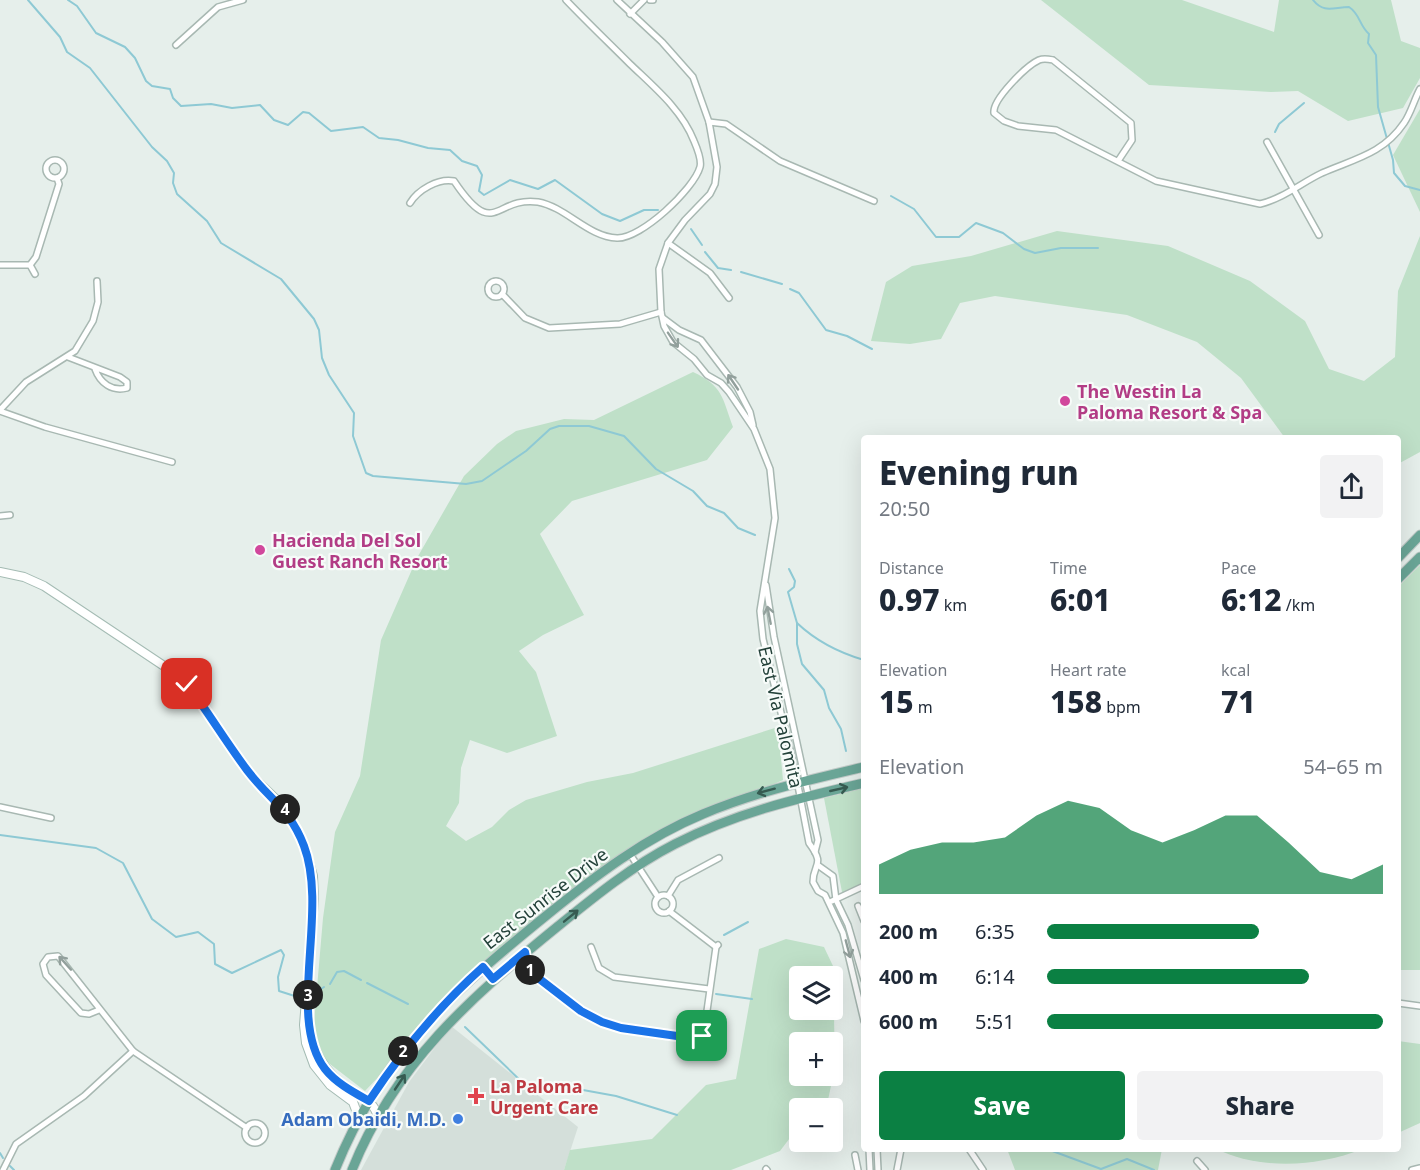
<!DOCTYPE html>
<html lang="en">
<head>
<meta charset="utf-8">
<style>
  :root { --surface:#fff; --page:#f2f2f3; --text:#1f2937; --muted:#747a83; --accent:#0b8043 }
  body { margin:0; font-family:"Noto Sans",sans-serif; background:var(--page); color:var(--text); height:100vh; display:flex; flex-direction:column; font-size:22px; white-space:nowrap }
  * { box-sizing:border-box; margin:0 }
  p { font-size:20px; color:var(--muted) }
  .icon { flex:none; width:33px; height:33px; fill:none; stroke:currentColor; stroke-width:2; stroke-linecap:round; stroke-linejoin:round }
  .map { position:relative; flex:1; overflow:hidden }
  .panel { position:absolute; left:861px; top:435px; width:540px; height:717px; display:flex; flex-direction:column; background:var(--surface); border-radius:6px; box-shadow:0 6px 24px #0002 }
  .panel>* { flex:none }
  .controls { position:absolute; left:789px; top:966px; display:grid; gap:12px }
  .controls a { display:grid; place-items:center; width:54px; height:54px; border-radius:6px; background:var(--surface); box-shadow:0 6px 24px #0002; font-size:30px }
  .pin { position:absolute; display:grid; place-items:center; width:51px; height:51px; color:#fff; margin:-26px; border-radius:12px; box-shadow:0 3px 9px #0006 }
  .km { position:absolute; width:30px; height:30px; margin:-15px; border-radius:50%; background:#222; color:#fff; font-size:16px; line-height:30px; text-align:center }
  .round { display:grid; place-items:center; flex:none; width:63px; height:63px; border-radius:6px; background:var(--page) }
  .overview { display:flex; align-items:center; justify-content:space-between; height:102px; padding:0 18px }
  h1 { font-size:33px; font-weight:800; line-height:45px }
  .stats { display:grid; grid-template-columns:repeat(3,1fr); gap:9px; height:102px; padding:6px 18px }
  .stats div { display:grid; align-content:center }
  .stats b { font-size:30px; font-weight:800 }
  .stats small { font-size:16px; font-weight:400 }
  .stats p { font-size:16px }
  .chart { height:168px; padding:12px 18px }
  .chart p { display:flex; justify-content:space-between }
  .chart svg { width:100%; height:108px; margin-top:6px; fill:var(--accent); opacity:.7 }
  .cta { display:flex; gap:12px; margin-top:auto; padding:12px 18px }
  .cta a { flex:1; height:69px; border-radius:6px; background:var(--accent); color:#fff; font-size:24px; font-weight:800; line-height:69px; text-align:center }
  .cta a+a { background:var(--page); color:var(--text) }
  ul { padding:0 18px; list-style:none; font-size:20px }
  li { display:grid; grid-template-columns:96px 72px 1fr; align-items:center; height:45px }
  li i { height:15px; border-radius:8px; background:var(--accent) }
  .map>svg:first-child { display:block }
  .built { fill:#d4dfda }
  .grass { fill:#bfe0c8; fill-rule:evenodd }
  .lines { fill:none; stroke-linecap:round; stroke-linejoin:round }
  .stream { stroke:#8ec9d4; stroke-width:2 }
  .street-casing { stroke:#a8b8b2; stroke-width:8 }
  .secondary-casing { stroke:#a4bbb3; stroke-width:10 }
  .primary-casing { stroke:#c2cac8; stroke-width:11 }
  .street { stroke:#fff; stroke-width:5 }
  .secondary { stroke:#fff; stroke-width:8 }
  .primary { stroke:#6aa596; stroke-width:9 }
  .oneway { stroke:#92a09c }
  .oneway2 { stroke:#365b51 }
  .route-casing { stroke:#fff; stroke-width:12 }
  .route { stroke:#1a73e8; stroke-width:8 }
  .hotel-dot { fill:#d1479c; stroke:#f7fbf9; stroke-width:2 }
  .health-dot { fill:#e0444e; stroke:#f7fbf9; stroke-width:2 }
  .shop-dot { fill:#3f7fe0; stroke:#f7fbf9; stroke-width:2 }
  .labels { text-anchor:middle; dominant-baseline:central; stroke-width:4.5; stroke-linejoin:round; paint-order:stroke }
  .hotel-label { font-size:18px; font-weight:bold; fill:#b23c85; stroke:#f7fbf9; text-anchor:start }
  .street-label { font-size:18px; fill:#24423a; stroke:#f7fbf9 }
  .health-label { font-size:18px; font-weight:bold; fill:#be3a42; stroke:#f7fbf9; text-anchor:start }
  .shop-label { font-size:18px; font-weight:bold; fill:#366cbe; stroke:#f7fbf9; text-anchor:end }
</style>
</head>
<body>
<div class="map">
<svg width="1420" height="1170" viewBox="0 0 1420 1170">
  <rect width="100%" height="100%" fill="#e6efeb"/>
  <path class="built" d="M451,1026L578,1127L564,1170H361L409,1082Z"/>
  <g class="grass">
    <path d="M1041,0H1182L1274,32L1279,0H1391L1401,41L1420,48V78L1403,108L1348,121L1298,91L1271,92L1149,85Z"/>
    <path d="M1420,109V212L1393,155Z"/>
    <path d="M1057,231L1168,246L1250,281L1305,321L1329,369L1364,381L1395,357L1398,291L1420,236V452L1398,464V438H1285L1241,378L1197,342L1127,315L995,296L960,303L941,339L910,344L871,341L886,282L912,266L971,256Z"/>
    <path d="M693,372C723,386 722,397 733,427L707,460L572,501L540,534L584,615L543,635L519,651L536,672L557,736L507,753L470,740L461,768L459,803L446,826L466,841L492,827L509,810L526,800L587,782L633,773L778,727L783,780L653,839L483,967L365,1091L326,1061L317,1042L314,1023L323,918L335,832L360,776L381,640L417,558L464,476L497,444L516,431L564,419L594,420Z"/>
    <path d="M1420,565V970H1398V587Z"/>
    <path d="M864,788V892H842L824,798Z"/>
    <path d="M786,939L824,947L833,966L835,1067L828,1100L819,1108H800L799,1126L780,1151L731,1170H564L570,1150L652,1139L706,1085L736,1079L759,949ZM800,976H832V1010H800ZM800,1042H832V1076H800Z"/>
    <path d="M1398,1041L1420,1044V1123L1398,1133Z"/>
    <path d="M1007,1149H1162L1158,1170H1015Z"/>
    <path d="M1217,1149H1362C1319,1167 1258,1170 1217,1149Z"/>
  </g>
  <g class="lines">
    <g class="stream">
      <path d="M28,0L60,37L67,52L90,68L152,147L167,161L174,173L173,183L177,194L207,221L221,243L281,279L314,319L319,330L322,358L329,375L354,413L353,436L366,473L373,476L466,484L482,481L526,451L550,429L559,426H589L624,436L656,469L693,491L707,506L724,513L738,528L755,535"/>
      <path d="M68,0L77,6L96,33L125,47L135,58L146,81L152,86L170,89L173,98L181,106L211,104L232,108L260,105L274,120L288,125L303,112L309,113L331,131L363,127L379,138L398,140L428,148L450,150L462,161L477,166L482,175L479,191L484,195L510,180L538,189L555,180L602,214L620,221L644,210H658"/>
      <path d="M1313,0C1324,14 1334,7 1349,7C1360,14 1359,25 1369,34L1368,43L1376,55L1378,107L1393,160L1394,173L1405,186L1420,190"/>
      <path d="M1275,132L1279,124L1304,103"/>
      <path d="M891,196L914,209L936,237H959L976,223L1003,233L1024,249L1035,253L1061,248H1098"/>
      <path d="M691,229L702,245"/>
      <path d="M705,252L718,268L731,270"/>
      <path d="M741,272L782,284"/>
      <path d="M790,289L799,293L826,330L847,336L872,349"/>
      <path d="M789,569L795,581L794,587L788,592L797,623V644L802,664L824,690L829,708L841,729L846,751"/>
      <path d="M797,623C815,640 840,653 864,660"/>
      <path d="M0,835L96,848L123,863L152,919L176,937L198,932L214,944L215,964L232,973L281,950L284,955L278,977L279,991L304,999"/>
      <path d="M724,935L748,922"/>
      <path d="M367,983L408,1004"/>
      <path d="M330,984L337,972L344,971L361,980"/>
      <path d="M716,994L752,999"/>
      <path d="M312,1001L319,997L321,989L324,987"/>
      <path d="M465,1027L524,1084L540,1089L561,1086L616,1096L677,1115"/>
      <path d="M1047,1149L1101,1169L1127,1159L1154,1170"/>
      <path d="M0,1153L3,1158"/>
      <path d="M10,1166L14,1170"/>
    </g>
    <defs>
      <g id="street">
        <path d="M617,0L662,42L693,77L709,122L717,167L715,184L710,194L685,220L668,243L659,269L661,312L664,326L673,342L694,359L707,375L721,383L729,392L754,429L770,469L775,518L760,611L763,639L795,770L809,843C826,866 813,863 813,882L818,891L825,895L843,933L864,1021"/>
        <path d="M650,0H653"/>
        <path d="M630,14L644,0"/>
        <path d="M176,45L218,7L243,0"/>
        <path d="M709,122L726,124L780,161L874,201"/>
        <path d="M1267,142L1319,235"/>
        <circle cx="55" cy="169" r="9"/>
        <path d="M1118,161L1132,140L1131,123L1053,60C1048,59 1044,58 1039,60C1026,66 992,100 994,113L1004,121L1018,126L1056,130L1156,181L1260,204C1284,198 1301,183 1322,173C1354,159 1383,154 1404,123C1411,113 1414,100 1420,89"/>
        <path d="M410,203C418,190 438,178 454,181C495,242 494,196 538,202C566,207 588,237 617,238C641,239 694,189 700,167C702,160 697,148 694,141C682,110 654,87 630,64C609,43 587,22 566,0"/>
        <path d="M668,243L710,273L729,298"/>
        <path d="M0,265H30L36,257L59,184L57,178"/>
        <path d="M30,265L35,274"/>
        <circle cx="496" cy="289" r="8"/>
        <path d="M502,294L525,318L549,328L620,324L661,312"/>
        <path d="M663,318L679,330L701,340L737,387L750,412L753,425"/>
        <path d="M68,357L120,377L127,382V388C112,392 100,383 95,369"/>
        <path d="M0,410L26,382L75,351L93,321L98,302L97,281"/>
        <path d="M0,411L45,427L172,462"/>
        <path d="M0,516L10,515"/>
        <path d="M766,585L774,637L818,840L815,852"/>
        <path d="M0,807L51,818"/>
        <path d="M630,854L658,897"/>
        <path d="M819,866L833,876L836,900L848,925L864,980"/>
        <circle cx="664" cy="904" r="9"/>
        <path d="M668,896L678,880L719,858"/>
        <path d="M832,901L864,886"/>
        <path d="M858,906L864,921"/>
        <path d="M669,911L716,947L718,945"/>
        <path d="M591,947L599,968L614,977L709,989"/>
        <path d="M526,954L528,968L533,974L581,1011L601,1022L621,1028L696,1038L704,1032L716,947"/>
        <path d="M1398,1003L1420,1006"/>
        <path d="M99,1010L89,1014L81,1013L46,975L43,964L48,957L58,956L133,1051L247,1128"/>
        <circle cx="255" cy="1133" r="10"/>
        <path d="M869,1149L870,1170"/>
        <path d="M877,1149L878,1170"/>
        <path d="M969,1149L983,1170"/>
        <path d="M855,1155L858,1170"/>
        <path d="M1197,1161L1205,1170"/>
        <path d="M766,1169L767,1170"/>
        <path d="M3,1170L16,1144L84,1096L133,1051"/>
        <path d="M897,1170L901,1149"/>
        <path d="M1412,1170L1420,1168"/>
      </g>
      <g id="secondary">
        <path d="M0,572L24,577L44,586L170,670L187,684L249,773L284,807L304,845L313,876L314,899L304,1025L306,1043L314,1065L330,1085L353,1102L359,1118"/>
        <path d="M309,1011C308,1046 323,1073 352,1091C365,1099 374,1102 378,1117"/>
      </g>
      <g id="primary">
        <path d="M1398,558L1420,535"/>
        <path d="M1398,579L1420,557"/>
        <path d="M335,1170C381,1055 453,991 547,915C595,876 645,838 703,814C755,792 809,780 864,767"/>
        <path d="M352,1170C394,1065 471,997 557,927C594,897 632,866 675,844C735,813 799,798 864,783"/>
      </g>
    </defs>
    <use href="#street" class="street-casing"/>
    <use href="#secondary" class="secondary-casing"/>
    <use href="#primary" class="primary-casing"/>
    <use href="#street" class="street"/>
    <use href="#secondary" class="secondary"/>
    <use href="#primary" class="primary"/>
  </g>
  <defs><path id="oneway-shaft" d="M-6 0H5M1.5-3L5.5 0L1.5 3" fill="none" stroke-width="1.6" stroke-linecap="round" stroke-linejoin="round" transform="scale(1.5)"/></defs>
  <g class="oneway">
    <use href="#oneway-shaft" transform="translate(673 340) rotate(55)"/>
    <use href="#oneway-shaft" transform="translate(733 382) rotate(-124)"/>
    <use href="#oneway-shaft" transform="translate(769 615) rotate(-101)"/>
    <use href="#oneway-shaft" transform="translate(848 949) rotate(75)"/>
    <use href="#oneway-shaft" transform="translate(65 963) rotate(-132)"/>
  </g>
  <g class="oneway2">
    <use href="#oneway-shaft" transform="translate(839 789) rotate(-13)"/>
    <use href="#oneway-shaft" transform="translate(766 791) rotate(165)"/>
    <use href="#oneway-shaft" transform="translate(571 916) rotate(-39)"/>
    <use href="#oneway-shaft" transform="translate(400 1082) rotate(-56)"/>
  </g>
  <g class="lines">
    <defs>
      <path id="route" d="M187,684C208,712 226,742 247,770C269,799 290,809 304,846C329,912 286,1018 325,1069C336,1083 353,1092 369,1101C402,1051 438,1007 483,967L493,979L525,952L528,968L533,974L581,1011L602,1022L621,1028L691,1038L702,1036"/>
    </defs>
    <use href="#route" class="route-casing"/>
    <use href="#route" class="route"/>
  </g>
  <g class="hotel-dot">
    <circle cx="1065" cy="401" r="6"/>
    <circle cx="260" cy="550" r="6"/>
  </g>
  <path class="health-dot" d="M473 1087h6v6h6v6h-6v6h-6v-6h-6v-6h6z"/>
  <circle class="shop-dot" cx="458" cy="1119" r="6"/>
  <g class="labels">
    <g class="hotel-label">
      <text x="1077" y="391">The Westin La<tspan x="1077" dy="21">Paloma Resort &amp; Spa</tspan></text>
      <text x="272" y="540">Hacienda Del Sol<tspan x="272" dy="21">Guest Ranch Resort</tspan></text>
    </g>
    <g class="street-label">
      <text transform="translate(781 717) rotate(77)">East Via Palomita</text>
      <text transform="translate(545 898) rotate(-38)">East Sunrise Drive</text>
    </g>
    <g class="health-label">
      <text x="490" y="1086">La Paloma<tspan x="490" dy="21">Urgent Care</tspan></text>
    </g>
    <g class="shop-label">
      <text x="446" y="1119">Adam Obaidi, M.D.</text>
    </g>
  </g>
</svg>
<div class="controls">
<a><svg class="icon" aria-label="layers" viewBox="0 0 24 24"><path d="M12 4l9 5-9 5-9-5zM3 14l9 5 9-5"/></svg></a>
<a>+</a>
<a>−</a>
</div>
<div class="pin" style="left:702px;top:1036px;background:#1e9e55"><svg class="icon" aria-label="arrive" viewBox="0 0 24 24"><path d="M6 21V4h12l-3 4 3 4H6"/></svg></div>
<div class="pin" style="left:187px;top:684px;background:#d93025"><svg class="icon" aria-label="check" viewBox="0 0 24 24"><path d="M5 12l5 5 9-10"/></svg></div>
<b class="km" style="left:530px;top:970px">1</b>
<b class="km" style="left:403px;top:1051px">2</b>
<b class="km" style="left:308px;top:995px">3</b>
<b class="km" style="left:285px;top:809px">4</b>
<section class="panel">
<div class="overview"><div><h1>Evening run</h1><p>20:50</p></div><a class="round"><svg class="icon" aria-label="share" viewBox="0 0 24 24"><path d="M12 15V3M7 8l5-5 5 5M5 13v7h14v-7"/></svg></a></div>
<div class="stats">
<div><p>Distance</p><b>0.97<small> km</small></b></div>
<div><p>Time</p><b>6:01</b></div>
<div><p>Pace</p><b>6:12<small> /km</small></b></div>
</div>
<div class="stats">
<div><p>Elevation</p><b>15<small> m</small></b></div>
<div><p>Heart rate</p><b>158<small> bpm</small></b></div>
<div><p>kcal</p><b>71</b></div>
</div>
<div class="chart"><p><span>Elevation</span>54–65 m</p>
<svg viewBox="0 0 160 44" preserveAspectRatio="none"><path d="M0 44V32L10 26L20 23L30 23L40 21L50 12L60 6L70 9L80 18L90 23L100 18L110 12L120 12L130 23L140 35L150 38L160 32V44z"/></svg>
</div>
<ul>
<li><b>200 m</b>6:35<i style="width:63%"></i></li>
<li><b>400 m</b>6:14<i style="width:78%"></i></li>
<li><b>600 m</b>5:51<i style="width:100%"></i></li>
</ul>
<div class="cta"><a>Save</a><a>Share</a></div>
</section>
</div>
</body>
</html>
